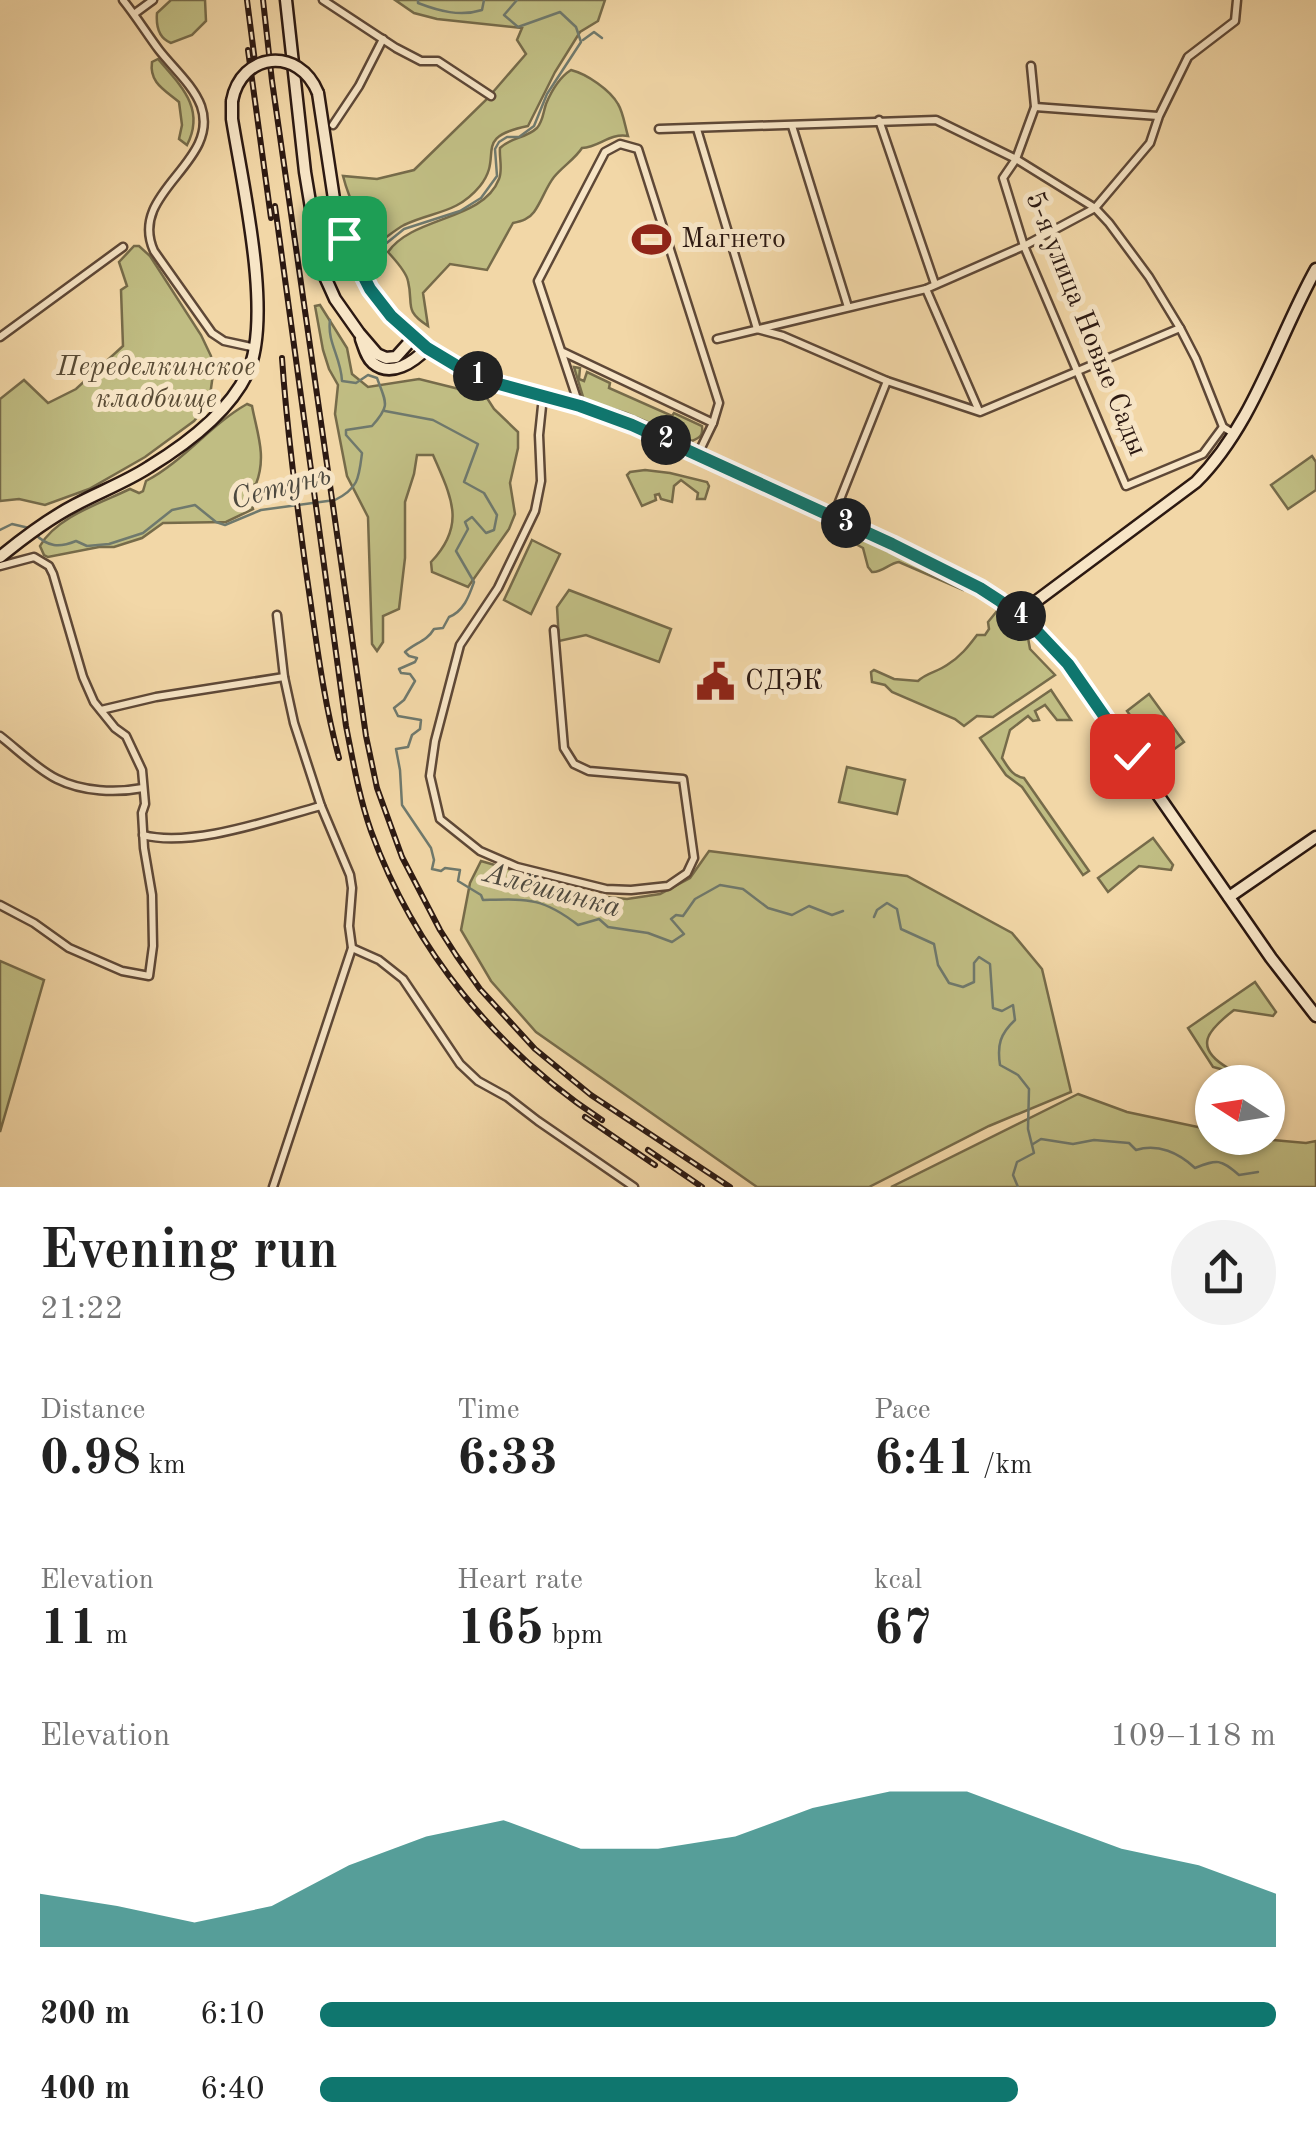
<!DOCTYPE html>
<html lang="en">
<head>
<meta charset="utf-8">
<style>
  :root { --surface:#fff; --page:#f2f2f2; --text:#222; --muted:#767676; --accent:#0f766e }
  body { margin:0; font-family:"Old Standard TT",serif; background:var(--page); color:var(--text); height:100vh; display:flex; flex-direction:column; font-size:38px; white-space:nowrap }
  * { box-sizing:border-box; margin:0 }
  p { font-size:32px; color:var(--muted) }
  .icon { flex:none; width:55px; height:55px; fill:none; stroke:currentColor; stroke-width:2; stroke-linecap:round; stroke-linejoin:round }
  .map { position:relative; height:1187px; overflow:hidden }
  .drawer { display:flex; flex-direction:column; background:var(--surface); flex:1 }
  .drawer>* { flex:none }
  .needle { width:65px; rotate:282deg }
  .controls { position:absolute; left:1195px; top:1065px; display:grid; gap:20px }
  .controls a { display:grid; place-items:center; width:90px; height:90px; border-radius:50%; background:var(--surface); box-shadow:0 2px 8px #0004; font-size:50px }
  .pin { position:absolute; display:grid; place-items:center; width:85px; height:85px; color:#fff; margin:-42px; border-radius:20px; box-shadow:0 5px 15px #0006 }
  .km { position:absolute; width:50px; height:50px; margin:-25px; border-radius:50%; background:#222; color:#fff; font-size:28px; line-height:50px; text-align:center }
  .round { display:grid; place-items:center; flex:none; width:105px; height:105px; border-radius:52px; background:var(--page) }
  .headline { display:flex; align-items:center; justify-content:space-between; height:170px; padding:0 40px }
  h1 { font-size:55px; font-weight:700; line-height:75px }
  .stats { display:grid; grid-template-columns:repeat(3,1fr); gap:15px; height:170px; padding:10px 40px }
  .stats div { display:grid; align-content:center }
  .stats b { font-size:50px; font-weight:700 }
  .stats small { font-size:28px; font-weight:400 }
  .stats p { font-size:28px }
  .chart { height:280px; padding:20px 40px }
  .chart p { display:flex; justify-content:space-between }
  .chart svg { width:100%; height:180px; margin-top:10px; fill:var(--accent); opacity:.7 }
  ul { padding:0 40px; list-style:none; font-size:32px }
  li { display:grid; grid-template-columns:160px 120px 1fr; align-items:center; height:75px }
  li i { height:25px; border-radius:12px; background:var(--accent) }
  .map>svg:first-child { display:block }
  .green { fill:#c0bd83; stroke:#766b4a; stroke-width:2.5 }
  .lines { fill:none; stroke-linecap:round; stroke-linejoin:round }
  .stream { stroke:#6f796d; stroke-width:2.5 }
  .street-casing { stroke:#5e4837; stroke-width:11 }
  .secondary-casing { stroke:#2c1912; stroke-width:15 }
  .street { stroke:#f7e5c6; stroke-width:6 }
  .secondary { stroke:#f7e5c6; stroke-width:10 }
  .rail-casing { stroke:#2c1912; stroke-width:6 }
  .rail { stroke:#f7e5c6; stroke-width:2.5; stroke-dasharray:8; stroke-linecap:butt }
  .secondary-bridge-casing { stroke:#2c1912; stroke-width:15; stroke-linecap:butt }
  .secondary-bridge { stroke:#f7e5c6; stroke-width:10 }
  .route-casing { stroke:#fff; stroke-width:20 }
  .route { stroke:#0f766e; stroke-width:12 }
  .labels { text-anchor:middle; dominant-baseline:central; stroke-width:10; stroke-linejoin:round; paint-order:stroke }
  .poi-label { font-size:28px; fill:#2c1912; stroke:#f7e5c6; text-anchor:start }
  .street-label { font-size:28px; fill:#2c1912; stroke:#f7e5c6 }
  .park-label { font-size:28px; font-style:italic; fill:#584a34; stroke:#f7e5c6 }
  .water-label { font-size:30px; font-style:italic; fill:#4d493f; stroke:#f7e5c6 }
</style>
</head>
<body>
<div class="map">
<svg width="1316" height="1187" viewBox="0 0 1316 1187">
  <rect width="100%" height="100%" fill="#f2d7a7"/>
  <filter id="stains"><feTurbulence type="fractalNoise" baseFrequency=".002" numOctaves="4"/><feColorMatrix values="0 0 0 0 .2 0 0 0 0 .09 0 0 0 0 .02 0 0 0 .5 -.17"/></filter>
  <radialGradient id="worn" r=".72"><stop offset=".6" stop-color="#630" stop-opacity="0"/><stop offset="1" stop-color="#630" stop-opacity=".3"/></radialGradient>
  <g class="green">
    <path d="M171,0H205L206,21L192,35L171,43C158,38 156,25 157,13Z"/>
    <path d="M395,0H605L598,21L580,32L555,72L528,126C470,138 505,155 480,186C457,214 433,211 404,225C395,230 387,237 378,243C361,222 350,203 343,176L377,179L414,170L487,99L526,54L517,40L522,28L437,19L414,13Z"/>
    <path d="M158,59C180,85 206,108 187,145L179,139L182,125L179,102C165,90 149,83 152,62Z"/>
    <path d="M571,70C587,74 610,90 618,104C623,112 625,126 628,136C609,133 600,147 582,148C575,159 563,166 554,177C546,187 542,201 534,212C529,219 522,221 513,223L487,270L450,264L423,293L428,326C403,310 414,305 408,281C406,271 395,260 388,252C413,216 483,221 499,179C503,170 499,157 500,148C511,137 525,139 537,128C543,121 543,113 546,104C551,92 560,77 571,70Z"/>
    <path d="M134,246H139L150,256L201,335L211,356L213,374L209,403L194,421L145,457L89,489L45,505L19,499L0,501V399L24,380L48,403L76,389L123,346L121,290L127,286L119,262Z"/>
    <path d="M320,305L347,348L352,374L368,387L419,379L467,391L487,398L494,409L518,432V448L510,483L515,514L509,529L468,587L432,572L431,562C467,524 451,497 433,455H417L414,474L405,502V558L399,609L383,616V642L377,651L372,644L368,517L347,476L335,414L338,385L329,369L323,350L315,306Z"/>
    <path d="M574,367L580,368L579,379L584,381L587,372L610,383L609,388L672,416L674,413L702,426C703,435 701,437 692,441L626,413L584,400Z"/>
    <path d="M247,404L252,406C257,433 267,456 256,484L246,487V496L250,499L253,509L226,522L163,523L142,538L114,547H99L48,557L44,555L40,546C56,517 101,503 130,489L139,493L143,491L146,481C184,461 210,425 247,404Z"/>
    <path d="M1312,456L1316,462V490L1288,509L1271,485Z"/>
    <path d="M645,470L670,473L707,482L709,486L705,499H697L698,493L681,480L674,486L672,502L661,499L659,494L655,495L656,500L642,506L627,475L630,472Z"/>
    <path d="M844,530L964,588L963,590L899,562C889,563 882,573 872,572L868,567L863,548L839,535Z"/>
    <path d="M532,540L560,554L531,614L504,600Z"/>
    <path d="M569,590L671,629L659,662L586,635L559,641L557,607Z"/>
    <path d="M997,611L1028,638L1030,649L1055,675L993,717L977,716L964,726L955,719L892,692L885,685L872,682L871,672L874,670L894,679L918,681C926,673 937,672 947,665C960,657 968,647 977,635H985L989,629L988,622Z"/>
    <path d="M1051,690L1071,720H1057L1045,705L1035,711L1039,720L1033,721L1028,716L1010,730L1002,758C1008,767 1012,776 1024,778L1089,871L1083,875L1022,787L1006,775L980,738Z"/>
    <path d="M1149,694L1184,742L1162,758L1127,711Z"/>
    <path d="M847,767L905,780L897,814L839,802Z"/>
    <path d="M1153,838L1173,865L1171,870L1139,866L1108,892L1098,878Z"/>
    <path d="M709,851L907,876L1012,933L1042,969L1071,1092L989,1126L869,1187H757L536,1032L491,981L461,930L470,883L481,861L547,880L586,895L627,899L660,894L690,878Z"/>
    <path d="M0,961L44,980L0,1132Z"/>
    <path d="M1255,982L1276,1012L1273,1016L1234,1010C1208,1030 1192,1047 1228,1068V1071L1213,1067L1188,1028Z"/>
    <path d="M1078,1094L1127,1112L1212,1130V1138H1250L1306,1143L1316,1141V1187H891Z"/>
  </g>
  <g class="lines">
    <g class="stream">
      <path d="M418,0V3C439,11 460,17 482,10L484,0"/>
      <path d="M583,40L594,32L602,38"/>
      <path d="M383,246L404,229L460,211L481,198L497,176L495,149L499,142L507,137H519L534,126L547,94L581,42L576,27L560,12L518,27L504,15L517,0"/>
      <path d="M385,411L433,420L478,444L464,482L484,493L497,515L494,530L486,533L472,517L465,522L468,529L456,551L474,582C469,596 464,611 449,617L443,628L434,629C427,641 415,643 405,652L409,656L417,658L415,662L399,669L401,673L410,674L415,681L404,700L394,708L398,716L421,720L420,729L412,735L408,747L396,749L400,770L402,805L431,848L434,860L432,869L441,871L445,868L460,870L458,881L481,895L483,900C527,899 542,897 578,925L599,919L608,927L648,933L672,942L684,934L671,919L676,915L683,916L695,899L720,885L743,889L768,908L792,915L809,906L832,915L843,911"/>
      <path d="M0,530L12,524L29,528"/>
      <path d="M35,534C48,547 59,548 76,541L87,546L109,544L143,533L172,510L195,505L216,522L225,525L261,510L335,500C359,488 359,477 362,453L346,435V430L372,426C391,405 386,403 377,378L368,375L356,383L342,381C341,357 327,343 330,320"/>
      <path d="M874,917L877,910L887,903L897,909L901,929L934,944L938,965L949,983L963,987L974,982V963L979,957L990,964L993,1008L1002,1011L1013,1005L1015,1020C1000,1034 997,1045 1000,1065L1018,1075L1029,1089L1028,1129L1034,1153L1017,1162L1013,1175L1018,1187"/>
      <path d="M1033,1144L1041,1139L1073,1144L1094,1140L1129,1143L1136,1150C1158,1143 1179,1153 1195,1168C1218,1159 1220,1159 1239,1175L1258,1172"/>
    </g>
    <defs>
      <g id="street">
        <path d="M123,0C136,16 147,34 159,50C173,68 193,85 201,106C221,163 127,192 154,251L212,333L224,341L256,348"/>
        <path d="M323,0L396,48L421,61H438L491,96"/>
        <path d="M134,14L153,0"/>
        <path d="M1031,66L1035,107L1016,159L1003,178L1024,246L1126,486L1203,454L1223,427"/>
        <path d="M1035,107L1158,116"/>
        <path d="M879,120L935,284"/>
        <path d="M333,125L359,86L383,39"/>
        <path d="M792,126L848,307"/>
        <path d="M659,129L936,120L1016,159L1095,208L1109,223L1149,277L1180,328L1196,359L1223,427L1233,433"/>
        <path d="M697,129L757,329L783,336L887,381L980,412L1180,328"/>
        <path d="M926,289L979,411"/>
        <path d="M0,337L123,247"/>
        <path d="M717,339L926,289L1024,246L1095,208L1150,143L1159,116L1188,57L1235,21L1237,0"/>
        <path d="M563,352L713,423"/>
        <path d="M579,405L538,281L605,152L620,144L638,149L719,403L713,423L698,454"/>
        <path d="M542,406L539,435L541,481L535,511L498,588L460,645L435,741L430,776L440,819L480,851L517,867L606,889L631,890L668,886L687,873L694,858L683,779L589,771L574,764L564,748L554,630"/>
        <path d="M833,517L887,381"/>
        <path d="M0,566L34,557L49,566L53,574L83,677L94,702L115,728L126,736L142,770L145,804L142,813L144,848L152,895L153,946L149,976L122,971L69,948L34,923L0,905"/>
        <path d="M101,710L156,697L284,677"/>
        <path d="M0,736C17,749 38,770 57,779C83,792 116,793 143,788"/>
        <path d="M143,835C192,848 272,819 321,806"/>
        <path d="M352,948L379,960L403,979L460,1064L478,1081L507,1097L538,1121L634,1187"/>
        <path d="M273,1187L352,948L349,926L352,888L350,875L321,806L294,723L284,677L277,615"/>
      </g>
      <g id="secondary">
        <path d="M286,0L305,172L321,268L335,299L359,333L377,354L386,358L396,357L414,337"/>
        <path d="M318,93L334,199L345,238L370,289L401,326L427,348L462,369L499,384L579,406L632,425L892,544L980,588L1019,614L1068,665L1271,958L1316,1016"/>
        <path d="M361,339C364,347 366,357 373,363C391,378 414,362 427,348"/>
        <path d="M0,557C23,538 48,519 75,505C99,492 126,482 149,467C185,445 228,413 247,374C274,319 242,182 232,119V101"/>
        <path d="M1019,614L1196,482C1254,424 1277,339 1316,269"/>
        <path d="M1229,897L1316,837"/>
      </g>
    </defs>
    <use href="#street" class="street-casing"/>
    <use href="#secondary" class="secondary-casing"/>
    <use href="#street" class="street"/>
    <use href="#secondary" class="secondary"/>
    <defs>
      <g id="rail">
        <path d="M247,0L255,62"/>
        <path d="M263,0L272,81L366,736L377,788L402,857L440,930L456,955L480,989L535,1049L591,1095L730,1187"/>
        <path d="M248,50L271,218"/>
        <path d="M275,206L346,726C353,761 359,797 371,831C414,950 497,1051 602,1120"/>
        <path d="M282,358C287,431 297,505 307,578C316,638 323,699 339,758"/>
        <path d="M585,1117L655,1165"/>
        <path d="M648,1150L702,1187"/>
      </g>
    </defs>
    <use href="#rail" class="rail-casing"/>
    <use href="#rail" class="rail"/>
    <defs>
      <path id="secondary-bridge" d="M232,101C241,52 299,46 318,93"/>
    </defs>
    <use href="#secondary-bridge" class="secondary-bridge-casing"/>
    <use href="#secondary-bridge" class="secondary-bridge"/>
  </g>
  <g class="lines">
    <defs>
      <path id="route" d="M344,238L370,289L391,316L427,348L462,369L499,384L580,406L632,425L892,544L980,588L1000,601L1034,628L1068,664L1132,756"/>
    </defs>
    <use href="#route" class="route-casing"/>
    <use href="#route" class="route"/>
  </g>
  <defs>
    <symbol id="stadium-bare" viewBox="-9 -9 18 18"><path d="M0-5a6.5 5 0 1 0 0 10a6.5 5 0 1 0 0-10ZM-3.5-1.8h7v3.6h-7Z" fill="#8f2418" stroke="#f7e5c6" stroke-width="2.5" paint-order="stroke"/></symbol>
    <symbol id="civic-bare" viewBox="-9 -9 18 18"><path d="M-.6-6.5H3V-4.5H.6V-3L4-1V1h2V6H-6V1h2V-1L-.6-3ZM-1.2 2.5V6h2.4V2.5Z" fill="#8f2418" stroke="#f7e5c6" stroke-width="2.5" paint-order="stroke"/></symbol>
  </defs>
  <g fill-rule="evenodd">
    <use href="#stadium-bare" x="624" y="212" width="55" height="55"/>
    <use href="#civic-bare" x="688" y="654" width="55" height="55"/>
  </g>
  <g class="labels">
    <g class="poi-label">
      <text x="681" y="240">Магнето</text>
      <text x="745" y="682">СДЭК</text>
    </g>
    <g class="street-label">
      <text transform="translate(1085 324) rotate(68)">5-я улица Новые Сады</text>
    </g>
    <g class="park-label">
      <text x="156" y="368">Переделкинское<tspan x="156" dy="32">кладбище</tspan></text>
    </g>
    <g class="water-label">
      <text transform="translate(281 488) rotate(-15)">Сетунь</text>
      <text transform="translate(552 891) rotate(15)">Алёшинка</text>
    </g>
  </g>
  <rect width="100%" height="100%" filter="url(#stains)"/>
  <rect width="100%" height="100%" fill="url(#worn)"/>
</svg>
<div class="controls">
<a><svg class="needle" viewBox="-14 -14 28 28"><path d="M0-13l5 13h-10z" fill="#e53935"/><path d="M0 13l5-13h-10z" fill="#767676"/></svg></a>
</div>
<div class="pin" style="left:344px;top:238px;background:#1e9e55"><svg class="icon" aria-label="arrive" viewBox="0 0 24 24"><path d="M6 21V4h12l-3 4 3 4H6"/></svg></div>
<div class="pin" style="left:1132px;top:756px;background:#d93025"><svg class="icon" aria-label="check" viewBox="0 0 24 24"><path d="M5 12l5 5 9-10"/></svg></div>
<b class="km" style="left:478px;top:376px">1</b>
<b class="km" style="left:666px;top:440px">2</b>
<b class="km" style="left:846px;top:523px">3</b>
<b class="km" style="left:1021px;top:616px">4</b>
</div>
<section class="drawer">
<div class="headline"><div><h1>Evening run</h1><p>21:22</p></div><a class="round"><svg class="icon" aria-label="share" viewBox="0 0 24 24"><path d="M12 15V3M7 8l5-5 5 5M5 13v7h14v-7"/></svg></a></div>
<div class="stats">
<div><p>Distance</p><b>0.98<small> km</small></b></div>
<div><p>Time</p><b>6:33</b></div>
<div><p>Pace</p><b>6:41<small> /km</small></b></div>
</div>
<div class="stats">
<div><p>Elevation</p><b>11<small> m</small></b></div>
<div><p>Heart rate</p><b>165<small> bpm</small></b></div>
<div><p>kcal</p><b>67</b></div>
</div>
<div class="chart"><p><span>Elevation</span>109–118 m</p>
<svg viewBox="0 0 160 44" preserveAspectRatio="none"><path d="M0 44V31L10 34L20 38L30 34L40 24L50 17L60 13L70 20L80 20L90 17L100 10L110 6L120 6L130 13L140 20L150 24L160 31V44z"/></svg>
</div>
<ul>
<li><b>200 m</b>6:10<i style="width:100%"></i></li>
<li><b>400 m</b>6:40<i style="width:73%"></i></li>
</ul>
</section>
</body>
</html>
